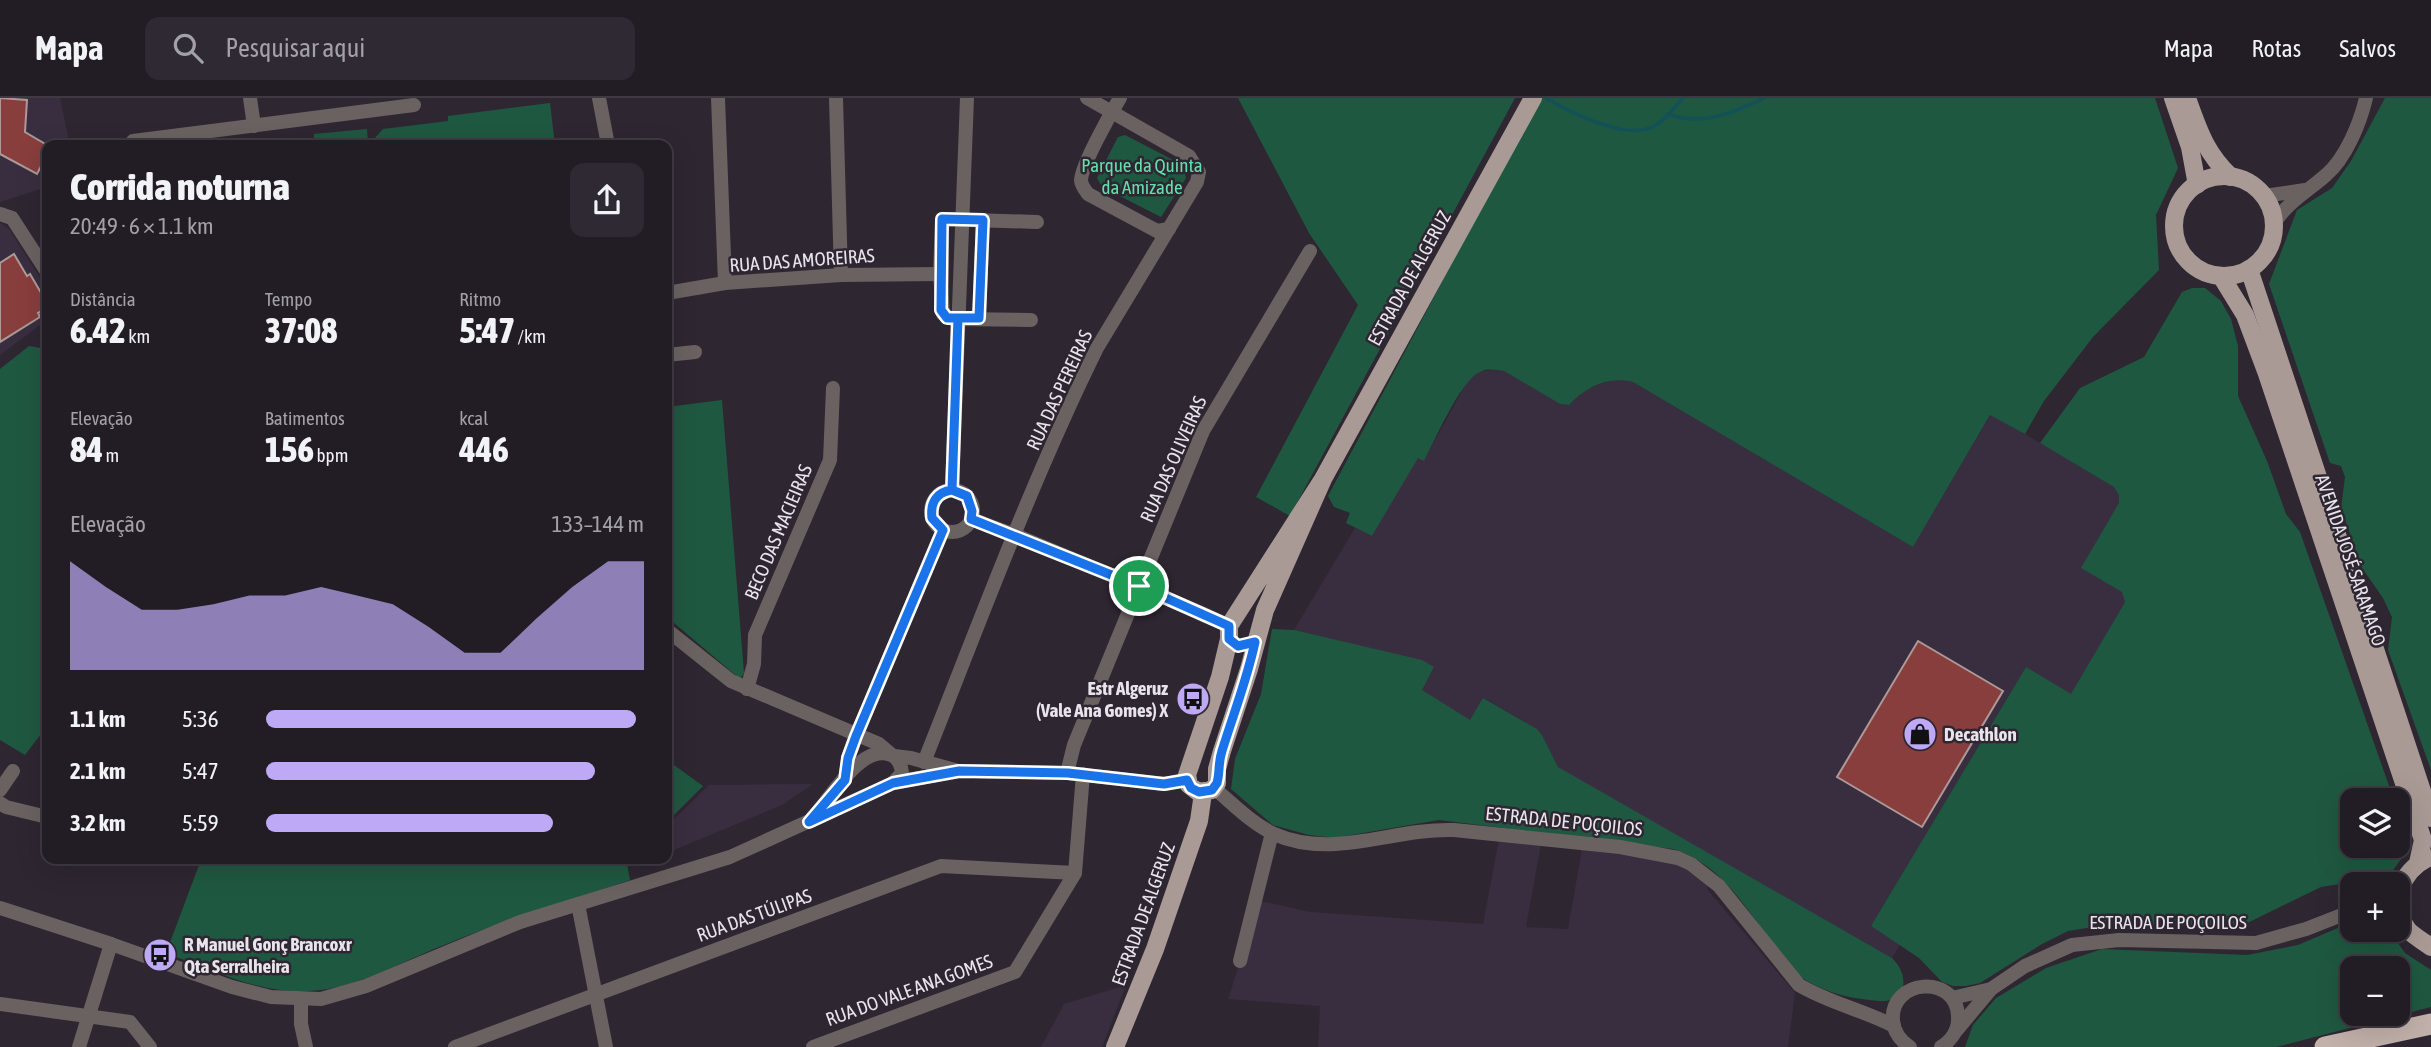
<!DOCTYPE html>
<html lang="pt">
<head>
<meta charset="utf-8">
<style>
  :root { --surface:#221c25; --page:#2e2932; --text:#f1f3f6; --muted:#a2a1a7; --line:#3f3a42; --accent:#bda9f5 }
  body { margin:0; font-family:"Asap Condensed",sans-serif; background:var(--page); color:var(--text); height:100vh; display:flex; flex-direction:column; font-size:26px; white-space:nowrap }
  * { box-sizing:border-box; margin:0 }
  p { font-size:23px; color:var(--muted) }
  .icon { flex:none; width:38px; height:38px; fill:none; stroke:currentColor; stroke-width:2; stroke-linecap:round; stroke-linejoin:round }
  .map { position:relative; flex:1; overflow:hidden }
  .panel { position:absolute; left:42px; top:42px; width:630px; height:724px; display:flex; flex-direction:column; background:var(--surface); border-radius:14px; box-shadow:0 7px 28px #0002,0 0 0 2px var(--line) }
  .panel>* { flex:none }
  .tools { position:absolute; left:2340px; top:690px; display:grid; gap:14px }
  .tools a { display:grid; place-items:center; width:70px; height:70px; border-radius:14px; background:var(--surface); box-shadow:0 7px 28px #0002,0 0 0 2px var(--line); font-size:35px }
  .pin { position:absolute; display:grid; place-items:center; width:60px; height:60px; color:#fff; margin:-30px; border:4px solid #fff; border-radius:50%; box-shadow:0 2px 7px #0007 }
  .round { display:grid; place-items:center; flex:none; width:74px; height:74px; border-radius:14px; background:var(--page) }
  .summary { display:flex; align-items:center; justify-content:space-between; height:119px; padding:0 28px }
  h1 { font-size:38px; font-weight:800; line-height:52px }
  .figures { display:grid; grid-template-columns:repeat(3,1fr); gap:10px; height:119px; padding:7px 28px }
  .figures div { display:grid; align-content:center }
  .figures b { font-size:35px; font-weight:800 }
  .figures small { font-size:19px; font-weight:400 }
  .figures p { font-size:19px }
  .chart { height:196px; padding:14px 28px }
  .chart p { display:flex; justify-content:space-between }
  .chart svg { width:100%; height:126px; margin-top:7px; fill:var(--accent); opacity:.7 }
  ul { padding:0 28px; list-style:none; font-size:23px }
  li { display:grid; grid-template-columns:112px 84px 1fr; align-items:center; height:52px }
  li i { height:18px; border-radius:9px; background:var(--accent) }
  header { display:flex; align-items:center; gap:42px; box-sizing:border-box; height:98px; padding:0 35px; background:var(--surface); border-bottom:2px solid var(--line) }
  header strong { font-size:33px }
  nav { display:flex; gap:38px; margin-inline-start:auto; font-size:24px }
  .search { width:490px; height:63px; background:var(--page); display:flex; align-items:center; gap:18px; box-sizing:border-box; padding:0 24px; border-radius:14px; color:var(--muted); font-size:26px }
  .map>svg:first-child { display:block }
  .built { fill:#392e3f }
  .green { fill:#1f5841; fill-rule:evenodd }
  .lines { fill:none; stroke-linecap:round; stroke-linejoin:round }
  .stream { stroke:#135158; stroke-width:3.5 }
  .building { fill:#883e3d; stroke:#ac9a98; stroke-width:2 }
  .minor { stroke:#696260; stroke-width:14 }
  .major { stroke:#a99a95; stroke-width:18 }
  .highway { stroke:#c2b0aa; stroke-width:21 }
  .route-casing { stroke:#fff; stroke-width:14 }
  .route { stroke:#1a73e8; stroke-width:9 }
  .labels { text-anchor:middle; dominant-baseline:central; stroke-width:5; stroke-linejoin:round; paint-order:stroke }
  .park-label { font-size:19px; fill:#65deac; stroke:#2e2631 }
  .street-label { font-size:19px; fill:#e9e4ec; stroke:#2e2631 }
  .poi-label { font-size:19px; font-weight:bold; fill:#e9e4ec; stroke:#2e2631; text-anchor:start }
</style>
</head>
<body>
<header>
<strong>Mapa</strong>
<div class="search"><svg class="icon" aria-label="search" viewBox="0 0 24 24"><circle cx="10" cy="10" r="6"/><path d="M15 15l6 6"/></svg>Pesquisar aqui</div>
<nav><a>Mapa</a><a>Rotas</a><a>Salvos</a></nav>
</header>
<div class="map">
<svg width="2431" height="949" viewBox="0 0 2431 949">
  <rect width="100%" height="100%" fill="#2e2631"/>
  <g class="built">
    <path d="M0,0H60L70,47H47V89L0,104Z"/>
    <path d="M0,125L9,131L47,190V222L0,257Z"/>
    <path d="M1494,272L1504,273L1560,306L1569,307L1585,292L1603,285L1620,281L1633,284L1913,449L1991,316L2115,389L2119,397L2123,495L2125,504L2071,597L2026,569L1871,828L1900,847L1892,860L1564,674L1558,669L1542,637L1537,631L1484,600L1470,623L1421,592L1434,570L1294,532L1355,430L1372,438L1418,359L1424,362L1468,282L1481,273Z"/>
    <path d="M813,686L782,707L667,755V728L709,687Z"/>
    <path d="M1499,741L1541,746L1526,829L1568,831L1582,751L1663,760L1689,771L1710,786L1707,791L1795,895L1788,949H1318L1320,908L1228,901L1260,803L1311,814L1483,826Z"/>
    <path d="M1126,887L1102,949H1041L1064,906Z"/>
  </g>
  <g class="green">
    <path d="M1238,0H1515L1290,418L1256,399L1358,207L1309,135Z"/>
    <path d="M1540,0H2155L2178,70L2156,117L2159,172L2093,239L2044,303L2025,336L1990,317L1913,449L1633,284C1608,278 1586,289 1569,307L1560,306L1504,273C1497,272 1488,270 1482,273C1461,280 1435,343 1424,363L1418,360L1372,438L1346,425L1350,415L1334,409L1328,398Z"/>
    <path d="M2385,0H2431V672L2388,552L2392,519L2383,500L2362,470L2341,410L2345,379L2341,368L2330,365L2269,186L2297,112L2332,90L2351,63Z"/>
    <path d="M550,5L555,47H480L479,44L463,45V47H376L375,40L383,31L448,23V18Z"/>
    <path d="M367,31L368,47H314V36Z"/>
    <path d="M1125,37L1179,65L1184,71L1186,80L1161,119L1102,89L1097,80L1118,39Z"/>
    <path d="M2192,190H2205L2221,203L2231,221L2238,248V298L2267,363L2286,416L2300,434L2394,702H2352V747H2398V713L2403,730L2406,754L2389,778L2321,789L2237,830L2117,825L2068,833L2042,846L1980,885L1966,888H1953L1942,884L1919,860L1871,828L2026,569L2071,596L2125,504L2122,494L2081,470L2119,405V397L2114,389L2040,345L2080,290L2144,259L2182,194Z"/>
    <path d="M29,248L47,251V628L25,657L0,642V271Z"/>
    <path d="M722,302L744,575L740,581L667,519V309Z"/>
    <path d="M1272,531L1294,532L1422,562L1434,569L1422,592L1470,622L1483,600L1537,631L1542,637L1558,669L1892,860C1909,876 1909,905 1879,903C1854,901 1829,896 1807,883C1797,877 1789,865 1782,856C1748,816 1725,767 1673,751L1439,722L1334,740L1309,737L1273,727L1231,691L1235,661L1261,596Z"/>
    <path d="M667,662L703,688L667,724Z"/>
    <path d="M188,761H631L627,766L630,782C567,803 505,822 444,847C400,864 357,891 309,893C259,896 212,872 166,855L199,767Z"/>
    <path d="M2352,824V831H2388L2405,855L2431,872V909L2276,949H1965L1973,927L1996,900L2046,870L2102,851L2247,857L2298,847ZM2352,870H2398V915H2352Z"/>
  </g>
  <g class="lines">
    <g class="stream">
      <path d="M1546,0C1569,14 1624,41 1650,30C1663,25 1674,10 1683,0"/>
      <path d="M1668,16C1703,29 1732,15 1764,0"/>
    </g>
  </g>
  <g class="building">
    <path d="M0,0L27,2L25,34L47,47V57L37,76L0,56Z"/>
    <path d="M14,156L27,178L30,176L47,205V210L38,215L40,219L0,244V165Z"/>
    <path d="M1918,543L2003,593L1922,729L1837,679Z"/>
  </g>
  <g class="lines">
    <g class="minor">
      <path d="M250,0L254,28"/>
      <path d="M599,0L608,47"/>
      <path d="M718,0L725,185"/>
      <path d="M836,0L841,177"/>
      <path d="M1120,0C1111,15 1082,66 1081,82C1081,87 1085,92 1088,96L1157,133L1169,131"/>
      <path d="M133,43L414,7"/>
      <path d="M2264,98L2305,92"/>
      <path d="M0,116L12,120L47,174"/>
      <path d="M2274,125C2288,104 2308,93 2326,77C2346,60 2360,25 2366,0"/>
      <path d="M667,195L725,185L841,177L940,176"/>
      <path d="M979,220L983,122"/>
      <path d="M1031,222L952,221L943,216L940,176L942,121L1037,124"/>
      <path d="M667,257L695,254"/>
      <path d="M952,392L967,0"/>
      <circle cx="952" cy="413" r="21"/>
      <path d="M971,421L1015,437L1206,517L1229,528"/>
      <path d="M667,532L731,583L879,646L892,657"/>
      <path d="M747,591L754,566L755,537L830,362L833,290"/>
      <path d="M894,658L911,660L955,672"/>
      <path d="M924,664C979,526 1031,384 1097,250L1197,84L1199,74L1189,58L1087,0"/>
      <path d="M1067,675L1074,647L1203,333L1310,153"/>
      <path d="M846,678L848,660L856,638L943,432"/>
      <path d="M1214,690C1233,706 1251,725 1274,736C1333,762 1393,730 1454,732L1620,749L1678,760L1691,766L1719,788L1799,887C1829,905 1863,912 1894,928"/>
      <path d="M0,692L13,673"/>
      <path d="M0,705L6,709L47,719"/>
      <path d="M812,720C830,702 861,644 891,657C899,660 901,667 902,675L893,685"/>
      <path d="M578,806L606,949"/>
      <path d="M0,810L111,846L232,889L271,899L321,901L366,888L520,824L730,759L893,685L959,673L1067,675L1164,686L1187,682"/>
      <path d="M1240,863L1272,735"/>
      <path d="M1952,900L1991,891"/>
      <path d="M301,902V926L306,949"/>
      <path d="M0,906L130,924L150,949"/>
      <path d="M1956,933L1991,891L2025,868L2072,847L2119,842L2256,845L2306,831L2352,813"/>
      <path d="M79,949L111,846"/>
      <path d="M455,949L941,768L1075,775"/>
      <path d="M813,949L1015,874L1075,775L1083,676"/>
      <path d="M1910,949C1901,943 1894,935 1893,923C1889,881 1956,875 1958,918C1959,931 1952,942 1941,949"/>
    </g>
    <g class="major">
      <path d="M2173,0L2190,49L2197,87"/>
      <path d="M2187,0C2199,33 2205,54 2231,79"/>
      <circle cx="2224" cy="128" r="50"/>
      <path d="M2249,171L2431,720"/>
      <path d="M2221,178L2245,217L2266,273L2423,742L2418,765"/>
      <path d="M1323,381L1265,512L1249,571L1222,653L1217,671V685L1212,692L1198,694L1189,687L1187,677L1220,579L1229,541V528L1323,381L1533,0"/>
      <path d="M2428,760C2401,773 2388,806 2408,832C2415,839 2423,843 2431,849"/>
      <path d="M1115,949L1155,851L1199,723L1203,695"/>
    </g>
    <path class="highway" d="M2325,949L2431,926"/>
  </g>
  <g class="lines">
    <defs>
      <path id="route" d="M1139,488L971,421L972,413L967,398L952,392L958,220H947L941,212L942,121L983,122L979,220H958L952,392C937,394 930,404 932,420L943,432L856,638L848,660L845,682L809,724L893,685L959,673L1068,675L1164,686L1187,682L1191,690L1199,694L1212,692L1217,685C1220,674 1218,665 1222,653C1233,617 1247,582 1255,544L1238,548L1229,541V528L1139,488"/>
    </defs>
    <use href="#route" class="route-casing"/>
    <use href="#route" class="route"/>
  </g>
  <defs>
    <symbol id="bus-disc" viewBox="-11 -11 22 22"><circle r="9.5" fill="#bda9f5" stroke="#2e2631"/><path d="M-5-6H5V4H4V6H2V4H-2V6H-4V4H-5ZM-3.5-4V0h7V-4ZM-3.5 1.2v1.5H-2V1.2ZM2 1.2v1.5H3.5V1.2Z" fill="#111"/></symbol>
    <symbol id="shop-disc" viewBox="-11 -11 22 22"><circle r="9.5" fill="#bda9f5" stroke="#2e2631"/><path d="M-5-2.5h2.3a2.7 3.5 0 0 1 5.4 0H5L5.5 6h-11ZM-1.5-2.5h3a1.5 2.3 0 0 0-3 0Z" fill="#111"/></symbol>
  </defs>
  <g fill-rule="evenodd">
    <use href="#bus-disc" x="1174" y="582" width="38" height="38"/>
    <use href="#shop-disc" x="1901" y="617" width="38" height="38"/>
    <use href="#bus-disc" x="141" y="838" width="38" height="38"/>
  </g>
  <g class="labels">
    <g class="park-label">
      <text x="1142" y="67">Parque da Quinta<tspan x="1142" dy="22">da Amizade</tspan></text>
    </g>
    <g class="street-label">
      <text transform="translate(802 162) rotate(-4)">RUA DAS AMOREIRAS</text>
      <text transform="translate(1409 180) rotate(-61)">ESTRADA DE ALGERUZ</text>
      <text transform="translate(1059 292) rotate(-65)">RUA DAS PEREIRAS</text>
      <text transform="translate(1173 361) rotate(-66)">RUA DAS OLIVEIRAS</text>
      <text transform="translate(778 434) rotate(-67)">BECO DAS MACIEIRAS</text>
      <text transform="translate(2351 462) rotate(71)">AVENIDA JOSÉ SARAMAGO</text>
      <text transform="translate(1564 723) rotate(6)">ESTRADA DE POÇOILOS</text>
      <text transform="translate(1143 816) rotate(-70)">ESTRADA DE ALGERUZ</text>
      <text transform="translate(754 817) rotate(-20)">RUA DAS TÚLIPAS</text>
      <text x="2168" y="824">ESTRADA DE POÇOILOS</text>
      <text transform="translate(909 892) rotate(-20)">RUA DO VALE ANA GOMES</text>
    </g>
    <g class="poi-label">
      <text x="1168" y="590" text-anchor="end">Estr Algeruz<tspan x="1168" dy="22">(Vale Ana Gomes) X</tspan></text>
      <text x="1944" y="636">Decathlon</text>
      <text x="184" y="846">R Manuel Gonç Brancoxr<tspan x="184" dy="22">Qta Serralheira</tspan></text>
    </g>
  </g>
</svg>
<div class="tools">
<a><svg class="icon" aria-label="layers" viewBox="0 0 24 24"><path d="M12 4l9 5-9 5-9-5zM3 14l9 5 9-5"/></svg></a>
<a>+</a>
<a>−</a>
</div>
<div class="pin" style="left:1139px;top:488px;background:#1e9e55"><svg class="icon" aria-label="arrive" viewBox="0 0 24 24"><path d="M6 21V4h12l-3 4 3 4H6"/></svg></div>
<section class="panel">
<div class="summary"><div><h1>Corrida noturna</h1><p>20:49 · 6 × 1.1 km</p></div><a class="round"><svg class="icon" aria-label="share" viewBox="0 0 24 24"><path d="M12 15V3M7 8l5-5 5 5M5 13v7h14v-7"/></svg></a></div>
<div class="figures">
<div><p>Distância</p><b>6.42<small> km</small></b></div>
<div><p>Tempo</p><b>37:08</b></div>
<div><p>Ritmo</p><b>5:47<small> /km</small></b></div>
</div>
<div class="figures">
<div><p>Elevação</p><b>84<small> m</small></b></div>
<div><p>Batimentos</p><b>156<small> bpm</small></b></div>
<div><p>kcal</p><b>446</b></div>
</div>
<div class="chart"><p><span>Elevação</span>133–144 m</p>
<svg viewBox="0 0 160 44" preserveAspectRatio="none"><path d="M0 44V6L10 15L20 23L30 23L40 21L50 18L60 18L70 15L80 18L90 21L100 29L110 38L120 38L130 26L140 15L150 6L160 6V44z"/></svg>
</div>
<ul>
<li><b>1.1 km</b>5:36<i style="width:98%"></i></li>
<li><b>2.1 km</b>5:47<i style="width:87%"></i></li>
<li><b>3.2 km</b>5:59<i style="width:76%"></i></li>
</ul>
</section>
</div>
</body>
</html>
